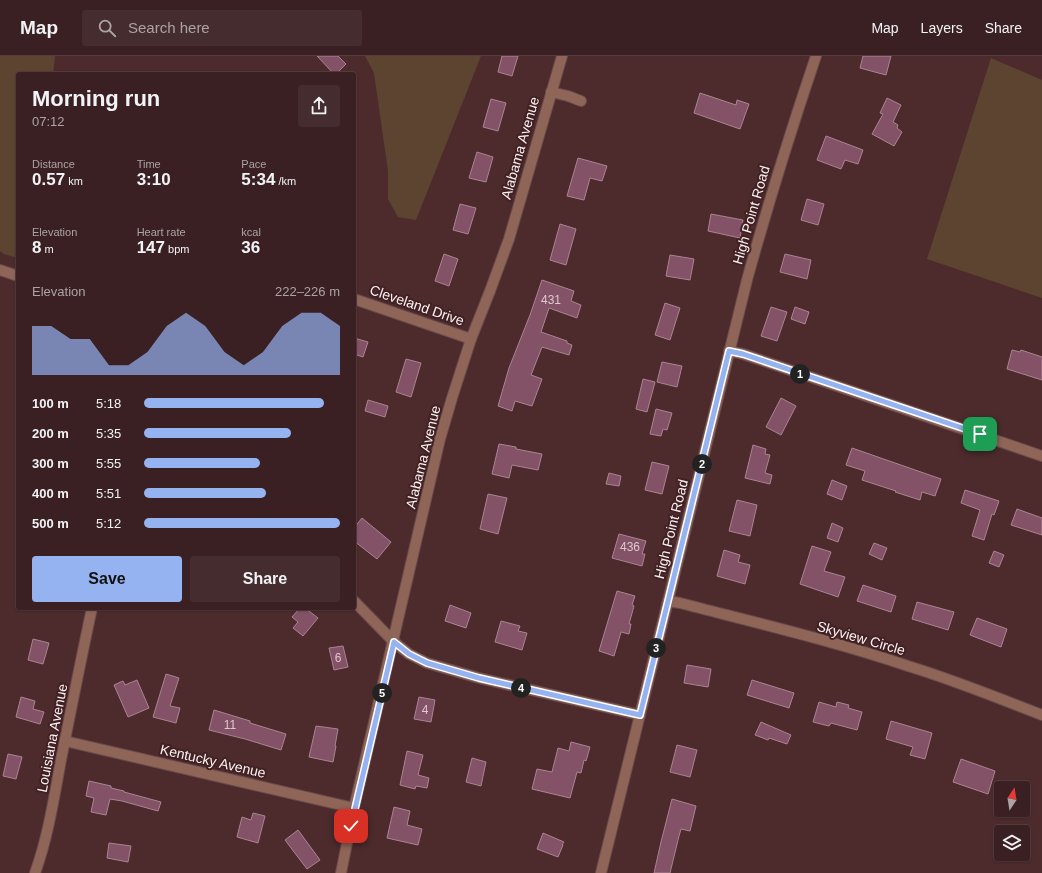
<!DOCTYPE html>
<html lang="en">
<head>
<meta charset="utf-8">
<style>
  :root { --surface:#3a2022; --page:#452d2f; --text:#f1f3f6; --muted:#aba3a5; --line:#543e40; --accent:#95b2f1 }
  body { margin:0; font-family:Arial,sans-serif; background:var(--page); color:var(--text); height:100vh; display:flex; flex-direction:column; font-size:15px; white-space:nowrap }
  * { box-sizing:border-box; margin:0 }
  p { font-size:13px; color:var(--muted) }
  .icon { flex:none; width:22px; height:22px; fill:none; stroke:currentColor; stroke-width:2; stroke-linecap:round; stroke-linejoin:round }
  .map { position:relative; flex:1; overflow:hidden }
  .side { position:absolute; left:16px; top:16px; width:340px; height:538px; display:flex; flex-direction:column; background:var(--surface); border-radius:4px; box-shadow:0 1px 3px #0004,0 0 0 1px var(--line) }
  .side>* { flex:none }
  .needle { width:26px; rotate:12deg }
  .buttons { position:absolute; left:994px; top:725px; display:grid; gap:8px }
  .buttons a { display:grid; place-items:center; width:36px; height:36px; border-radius:4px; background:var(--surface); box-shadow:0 1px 3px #0004,0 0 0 1px var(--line); font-size:20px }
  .pin { position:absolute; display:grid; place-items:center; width:34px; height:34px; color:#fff; margin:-17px; border-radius:8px; box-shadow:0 2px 6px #0006 }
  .km { position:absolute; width:20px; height:20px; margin:-10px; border-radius:50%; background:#222; color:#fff; font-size:11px; line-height:20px; text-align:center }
  .round { display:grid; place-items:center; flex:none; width:42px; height:42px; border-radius:4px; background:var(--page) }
  .summary { display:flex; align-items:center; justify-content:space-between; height:68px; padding:0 16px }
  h1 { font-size:22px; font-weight:600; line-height:30px }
  .stats { display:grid; grid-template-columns:repeat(3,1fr); gap:6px; height:68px; padding:4px 16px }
  .stats div { display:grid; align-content:center }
  .stats b { font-size:17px; font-weight:600 }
  .stats small { font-size:11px; font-weight:400 }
  .stats p { font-size:11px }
  .chart { height:112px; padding:8px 16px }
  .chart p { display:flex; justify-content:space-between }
  .chart svg { width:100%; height:72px; margin-top:4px; fill:var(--accent); opacity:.7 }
  .button { display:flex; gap:8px; margin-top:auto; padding:8px 16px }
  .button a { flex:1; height:46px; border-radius:4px; background:var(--accent); color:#111; font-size:16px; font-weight:600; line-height:46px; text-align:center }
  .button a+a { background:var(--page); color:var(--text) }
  ul { padding:0 16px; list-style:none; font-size:13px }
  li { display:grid; grid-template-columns:64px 48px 1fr; align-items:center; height:30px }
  li i { height:10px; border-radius:5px; background:var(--accent) }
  header { display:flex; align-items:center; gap:24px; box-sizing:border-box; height:56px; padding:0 20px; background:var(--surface); border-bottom:1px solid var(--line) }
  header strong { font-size:19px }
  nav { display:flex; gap:22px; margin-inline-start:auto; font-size:14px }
  .search { width:280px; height:36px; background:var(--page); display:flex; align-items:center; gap:10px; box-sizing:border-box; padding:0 14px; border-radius:4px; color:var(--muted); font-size:15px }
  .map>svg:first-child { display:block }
  .green { fill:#5c4430 }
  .building { fill:#835266; stroke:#aa8492 }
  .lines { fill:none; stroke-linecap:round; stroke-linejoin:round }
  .minor-casing { stroke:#694b4c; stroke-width:12 }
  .minor { stroke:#8f6558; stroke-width:10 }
  .route-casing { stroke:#fff; stroke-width:8 }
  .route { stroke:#95b2f1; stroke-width:5 }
  .labels { text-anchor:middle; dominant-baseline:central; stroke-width:4; stroke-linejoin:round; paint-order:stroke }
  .number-label { font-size:12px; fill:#dfc9ce }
  .street-label { font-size:14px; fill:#fef1f1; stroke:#412124 }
</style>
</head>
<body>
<header>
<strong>Map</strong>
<div class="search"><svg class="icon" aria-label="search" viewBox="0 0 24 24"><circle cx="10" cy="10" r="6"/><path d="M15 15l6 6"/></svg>Search here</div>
<nav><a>Map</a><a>Layers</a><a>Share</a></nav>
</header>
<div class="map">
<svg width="1042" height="817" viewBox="0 0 1042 817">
  <rect width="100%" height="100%" fill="#4d2b2d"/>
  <g class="green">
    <path d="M0,0H55L53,18H18V202L4,198L0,195Z"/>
    <path d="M365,0H481L416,164L398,161L388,143V115L374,17Z"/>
    <path d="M991,2L1042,24V242L927,203Z"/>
  </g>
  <g class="building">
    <path d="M317,0H338L346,8L336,18H334Z"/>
    <path d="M502,0H518L512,20L498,16Z"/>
    <path d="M863,0H891L886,19L860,12Z"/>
    <path d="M700,37L736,49L737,44L749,48L740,73L694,57Z"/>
    <path d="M887,42L901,49L893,66L898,69L897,72L902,76L894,90L872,78L883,58L880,57Z"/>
    <path d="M491,43L506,47L498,75L483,71Z"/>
    <path d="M826,80L863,94L858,108L845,104L841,113L817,104Z"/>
    <path d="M477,96L493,101L486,126L469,122Z"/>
    <path d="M578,102L607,110L602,125L590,122L584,144L567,140Z"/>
    <path d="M807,143L824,148L818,169L801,164Z"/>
    <path d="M460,148L476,152L468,178L453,174Z"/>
    <path d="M711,158L743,164L740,182L708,175Z"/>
    <path d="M560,168L576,173L566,209L550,204Z"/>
    <path d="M444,198L458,203L449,230L435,225Z"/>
    <path d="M785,198L811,204L807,223L780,216Z"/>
    <path d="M670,199L694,203L690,224L666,220Z"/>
    <path d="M542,224L574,235L571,245L581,249L577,262L549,252L541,276L567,285V287L572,289L569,299L542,291L531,319L542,323L532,350L515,345L512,355L498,350L509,312L530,259Z"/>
    <path d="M665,247L680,252L670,284L655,279Z"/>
    <path d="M771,251L787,256L777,285L761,280Z"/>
    <path d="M795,251L809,256L805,268L791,263Z"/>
    <path d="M354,282L368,286L363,301L354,298Z"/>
    <path d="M1012,294L1020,296L1021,294L1042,301V324L1007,313Z"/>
    <path d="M406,303L421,307L411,341L396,336Z"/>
    <path d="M662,306L682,310L677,331L657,326Z"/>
    <path d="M643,323L655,326L647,356L636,353Z"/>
    <path d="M781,342L796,350L781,379L766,371Z"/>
    <path d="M368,344L388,350L385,361L365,355Z"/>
    <path d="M656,353L672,357L667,374L663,373L661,380L650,378Z"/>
    <path d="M499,388L516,391V393L542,398L538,414L512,409L509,422L492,418Z"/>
    <path d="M753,389L766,393L765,398L770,399L765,417L772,419L770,428L745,422Z"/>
    <path d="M852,392L941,423L935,440L922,436L920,444L895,436L896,435L862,424L865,415L846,409Z"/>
    <path d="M652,406L669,410L662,438L645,434Z"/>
    <path d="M609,417L621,420L619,430L606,428Z"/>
    <path d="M832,424L847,430L842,444L827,438Z"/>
    <path d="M965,434L999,445L994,459L992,458L984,484L972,480L980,454L961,447Z"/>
    <path d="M488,438L507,442L498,478L480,473Z"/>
    <path d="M737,444L757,449L750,480L729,475Z"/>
    <path d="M1017,453L1042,462V479L1011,469Z"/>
    <path d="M362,462L391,486L377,503L354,485V472Z"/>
    <path d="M832,467L843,472L838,486L827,482Z"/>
    <path d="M619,478L646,485L642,498H645L642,510L612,502Z"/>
    <path d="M874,487L887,492L882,504L869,498Z"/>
    <path d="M812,490L831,496L824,515L845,521L838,541L800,528Z"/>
    <path d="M724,494L740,499L738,506L750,509L745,528L717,520Z"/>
    <path d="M994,495L1004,499L999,511L989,507Z"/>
    <path d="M863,529L896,540L891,556L857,545Z"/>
    <path d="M617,535L635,540L632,549L634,550L629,568H631L629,578L621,576L614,600L599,595Z"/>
    <path d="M917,546L954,556L948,574L912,563Z"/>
    <path d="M450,549L471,557L466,572L445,565Z"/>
    <path d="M300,552H305L318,562L303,580L293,572L298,566L292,561Z"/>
    <path d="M977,562L1007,573L1001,591L970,579Z"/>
    <path d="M501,565L520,570L518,575L527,577L522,594L495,586Z"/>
    <path d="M33,583L49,587L43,608L28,604Z"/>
    <path d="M343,590L348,611L334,614L329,592Z"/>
    <path d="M687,609L711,613L708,631L684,627Z"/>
    <path d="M166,618L179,622L170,650L180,652L176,667L153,661Z"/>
    <path d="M137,624L149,652L128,661L114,629L123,625L125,629Z"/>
    <path d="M752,624L794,637L789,652L747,639Z"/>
    <path d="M21,641L35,645L33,653L44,656L40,668L16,661Z"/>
    <path d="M419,641L435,644L431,666L414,663Z"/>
    <path d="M819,646L836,651L837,646L849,649L848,652L862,656L857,674L831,667L829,670L813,666Z"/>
    <path d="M214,654L250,665V667L286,678L281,694L245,683L209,674Z"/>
    <path d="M891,665L932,677L925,703L910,699L913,691L886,683Z"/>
    <path d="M761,666L791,679L787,688L769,682L768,684L755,679Z"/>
    <path d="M316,670L338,673L335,690H336L333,706L309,701Z"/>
    <path d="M571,686L590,691L586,705L584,704L581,717L577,716L570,742L532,733L537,713L552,716L558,692L569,695Z"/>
    <path d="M677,689L697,694L690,721L670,716Z"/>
    <path d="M407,695L423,699L418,719L429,722L427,732L416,730L415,733L400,729Z"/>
    <path d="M8,698L22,701L16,723L3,720Z"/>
    <path d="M472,702L486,706L481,730L466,726Z"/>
    <path d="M961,703L995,715L988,738L953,726Z"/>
    <path d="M89,725L111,730V732L124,735V736L161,746L158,755L122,745L110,743L106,759L91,756L94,742L86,740Z"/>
    <path d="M672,743L696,750L690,775L681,773L679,780L670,817H654L661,786Z"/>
    <path d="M394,751L410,755L407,769L422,773L418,789L387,782Z"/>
    <path d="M253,757L265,760L258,787L237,781L242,761L251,764Z"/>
    <path d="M298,774L320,804L307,813L285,784Z"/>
    <path d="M543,777L564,786L562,789H563L558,801L537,793Z"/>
    <path d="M109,787L131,790L128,806L107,802Z"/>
  </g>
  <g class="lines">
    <defs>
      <g id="minor">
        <path d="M551,36L568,40L581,45"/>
        <path d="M0,214L18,220"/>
        <path d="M354,243L471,283"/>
        <path d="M729,295L743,298L1042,400"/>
        <path d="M354,545L394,586L409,598L427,607L479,622L640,659"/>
        <path d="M668,545L680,547C757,567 834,585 908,610C954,624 998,642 1042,659"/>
        <path d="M65,685L354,752"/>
        <path d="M35,817C48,781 54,742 61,704C71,654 81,603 92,552"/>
        <path d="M341,817L354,752L440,383L452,342L471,283L490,235L509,183L562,0"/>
        <path d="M601,817L747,224C768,148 791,74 816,0"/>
      </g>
    </defs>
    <use href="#minor" class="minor-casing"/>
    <use href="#minor" class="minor"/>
  </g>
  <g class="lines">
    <defs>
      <path id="route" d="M351,770L394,586L409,598L427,607L479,622L640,659L668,545L729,295L743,298L980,378"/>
    </defs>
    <use href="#route" class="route-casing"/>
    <use href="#route" class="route"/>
  </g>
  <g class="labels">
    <g class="number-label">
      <text x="551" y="244">431</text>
      <text x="630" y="491">436</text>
      <text x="338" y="602">6</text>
      <text x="425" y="654">4</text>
      <text x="230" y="669">11</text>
    </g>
    <g class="street-label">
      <text transform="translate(520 92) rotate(-74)">Alabama Avenue</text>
      <text transform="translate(751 159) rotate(-74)">High Point Road</text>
      <text transform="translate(417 249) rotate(19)">Cleveland Drive</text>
      <text transform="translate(423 401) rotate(-76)">Alabama Avenue</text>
      <text transform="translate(671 473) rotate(-76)">High Point Road</text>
      <text transform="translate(861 582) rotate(16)">Skyview Circle</text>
      <text transform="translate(52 682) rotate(-79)">Louisiana Avenue</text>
      <text transform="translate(213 705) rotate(13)">Kentucky Avenue</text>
    </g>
  </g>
</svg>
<div class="buttons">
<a><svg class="needle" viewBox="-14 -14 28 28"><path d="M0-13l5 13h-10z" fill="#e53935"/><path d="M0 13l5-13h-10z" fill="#aba3a5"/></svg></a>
<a><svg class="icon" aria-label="layers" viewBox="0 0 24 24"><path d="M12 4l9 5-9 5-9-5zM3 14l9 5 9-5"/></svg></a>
</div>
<div class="pin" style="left:980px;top:378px;background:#1e9e55"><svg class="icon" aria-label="arrive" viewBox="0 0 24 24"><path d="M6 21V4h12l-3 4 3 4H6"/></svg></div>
<div class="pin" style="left:351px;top:770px;background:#d93025"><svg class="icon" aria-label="check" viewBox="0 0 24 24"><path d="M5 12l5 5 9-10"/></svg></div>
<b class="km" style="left:800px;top:318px">1</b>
<b class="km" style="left:702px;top:408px">2</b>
<b class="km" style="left:656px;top:592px">3</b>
<b class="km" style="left:521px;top:632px">4</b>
<b class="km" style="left:382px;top:637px">5</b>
<section class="side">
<div class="summary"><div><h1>Morning run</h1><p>07:12</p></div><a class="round"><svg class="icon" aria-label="share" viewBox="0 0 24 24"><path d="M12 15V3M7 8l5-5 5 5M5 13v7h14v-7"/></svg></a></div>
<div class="stats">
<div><p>Distance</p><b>0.57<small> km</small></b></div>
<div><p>Time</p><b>3:10</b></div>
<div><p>Pace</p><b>5:34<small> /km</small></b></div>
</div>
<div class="stats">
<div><p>Elevation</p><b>8<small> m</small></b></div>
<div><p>Heart rate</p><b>147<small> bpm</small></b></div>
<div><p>kcal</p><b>36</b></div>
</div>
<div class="chart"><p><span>Elevation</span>222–226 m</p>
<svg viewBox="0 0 160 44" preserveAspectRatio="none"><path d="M0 44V14L10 14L20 22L30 22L40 38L50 38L60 30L70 14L80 6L90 14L100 30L110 38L120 30L130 14L140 6L150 6L160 14V44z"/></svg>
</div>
<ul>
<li><b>100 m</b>5:18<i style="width:92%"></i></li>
<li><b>200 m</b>5:35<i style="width:75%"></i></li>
<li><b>300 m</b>5:55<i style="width:59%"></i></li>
<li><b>400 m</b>5:51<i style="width:62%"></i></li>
<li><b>500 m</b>5:12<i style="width:100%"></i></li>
</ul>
<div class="button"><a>Save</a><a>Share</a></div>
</section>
</div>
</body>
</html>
